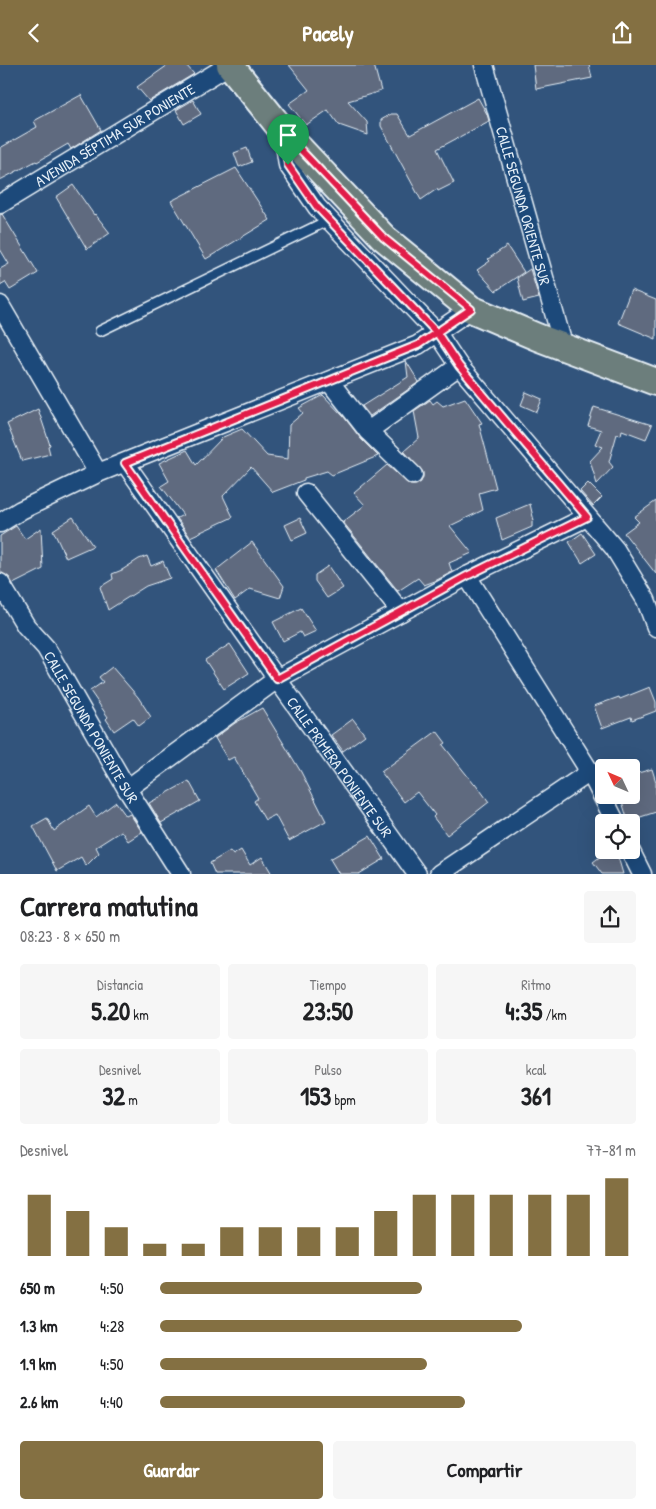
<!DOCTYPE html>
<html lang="es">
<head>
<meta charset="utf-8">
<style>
  :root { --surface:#fff; --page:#f6f6f6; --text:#202124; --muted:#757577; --accent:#847042 }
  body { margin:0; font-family:"Patrick Hand",sans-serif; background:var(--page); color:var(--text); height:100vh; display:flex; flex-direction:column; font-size:19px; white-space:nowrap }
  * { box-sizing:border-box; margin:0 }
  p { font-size:16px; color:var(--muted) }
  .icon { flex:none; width:28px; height:28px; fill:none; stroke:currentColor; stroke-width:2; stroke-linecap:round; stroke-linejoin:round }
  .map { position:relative; height:809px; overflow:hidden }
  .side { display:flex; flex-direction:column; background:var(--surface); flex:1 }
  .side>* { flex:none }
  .needle { width:32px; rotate:314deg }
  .buttons { position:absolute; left:595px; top:694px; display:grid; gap:10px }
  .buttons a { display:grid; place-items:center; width:45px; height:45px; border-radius:5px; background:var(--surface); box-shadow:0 5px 20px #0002; font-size:25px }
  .pin { position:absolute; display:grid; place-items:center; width:42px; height:42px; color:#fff; margin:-51px -21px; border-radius:50% 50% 50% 0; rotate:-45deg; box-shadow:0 0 5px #0007 }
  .pin .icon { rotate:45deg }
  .round { display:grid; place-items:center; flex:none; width:52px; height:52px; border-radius:5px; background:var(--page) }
  .head { display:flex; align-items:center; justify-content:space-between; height:85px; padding:0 20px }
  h1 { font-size:28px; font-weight:700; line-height:38px }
  .metrics { display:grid; grid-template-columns:repeat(3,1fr); gap:8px; height:85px; padding:5px 20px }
  .metrics div { display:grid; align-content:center; border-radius:5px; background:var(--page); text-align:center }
  .metrics b { font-size:25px; font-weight:700 }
  .metrics small { font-size:14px; font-weight:400 }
  .metrics p { font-size:14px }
  .chart { height:140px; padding:10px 20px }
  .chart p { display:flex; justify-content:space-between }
  .chart svg { width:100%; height:90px; margin-top:5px; stroke:var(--accent); stroke-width:6 }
  .cta { display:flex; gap:10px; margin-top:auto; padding:10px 20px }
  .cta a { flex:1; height:58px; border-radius:5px; background:var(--accent); color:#fff; font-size:20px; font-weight:700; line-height:58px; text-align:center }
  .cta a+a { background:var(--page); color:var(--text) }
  ul { padding:0 20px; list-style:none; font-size:16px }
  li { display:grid; grid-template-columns:80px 60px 1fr; align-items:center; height:38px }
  li i { height:12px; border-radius:6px; background:var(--accent) }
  header { display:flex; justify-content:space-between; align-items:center; height:65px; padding:0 20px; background:var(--accent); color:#fff; font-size:22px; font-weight:700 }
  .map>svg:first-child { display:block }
  .building { fill:#5f6a7f; stroke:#e8f1f8 }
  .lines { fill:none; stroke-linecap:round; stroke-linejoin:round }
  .service-casing { stroke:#e8f1f8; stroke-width:12 }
  .minor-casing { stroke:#e8f1f8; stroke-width:21 }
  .primary-casing { stroke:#e8f1f8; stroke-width:30 }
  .service { stroke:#1f4a7a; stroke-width:9 }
  .minor { stroke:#1f4a7a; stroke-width:18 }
  .primary { stroke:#6c7e7c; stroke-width:26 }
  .route-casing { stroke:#fff; stroke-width:10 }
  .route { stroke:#e11d48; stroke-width:6 }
  .labels { text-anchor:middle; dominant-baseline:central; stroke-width:5; stroke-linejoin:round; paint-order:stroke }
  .street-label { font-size:15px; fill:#e8f1f8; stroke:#1f4a7a }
</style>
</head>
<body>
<header><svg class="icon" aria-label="back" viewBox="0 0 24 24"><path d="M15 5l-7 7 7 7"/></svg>Pacely<svg class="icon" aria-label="share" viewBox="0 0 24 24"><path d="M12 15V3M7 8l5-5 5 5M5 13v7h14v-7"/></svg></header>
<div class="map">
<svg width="656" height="809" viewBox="0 0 656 809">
  <rect width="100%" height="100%" fill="#32547c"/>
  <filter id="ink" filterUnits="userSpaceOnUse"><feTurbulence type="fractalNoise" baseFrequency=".02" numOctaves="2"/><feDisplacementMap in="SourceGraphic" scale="10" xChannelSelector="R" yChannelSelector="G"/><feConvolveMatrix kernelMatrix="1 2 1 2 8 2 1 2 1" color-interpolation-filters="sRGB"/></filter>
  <g filter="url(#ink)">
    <g class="building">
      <path d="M168,0H186L194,9L149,36L137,22Z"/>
      <path d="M289,0H374L381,26L348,36L367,57L368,70L339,60L328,45L306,60L289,39L309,25Z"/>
      <path d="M533,0H589L592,13L536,24Z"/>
      <path d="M81,30L101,65L71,84L68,79L37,97L36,96L0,115V83L37,62L34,56Z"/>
      <path d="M478,33L487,49L489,56L437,84L454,118L438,126L437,124L421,135L381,61V55L391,49H397L410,70Z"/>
      <path d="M193,35L201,49L184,59L176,45Z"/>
      <path d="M247,83L252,97L239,102L234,88Z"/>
      <path d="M236,103L270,155L206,194L171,136Z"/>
      <path d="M73,120L94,150L95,149L110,168L87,184L56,132Z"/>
      <path d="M2,149L38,208L10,225L5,217L0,220V204L9,199L0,184V150Z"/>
      <path d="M507,181L524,207L496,226L477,205L490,196L488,194Z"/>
      <path d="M530,204L539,233L523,237L517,213Z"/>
      <path d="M631,225L656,235V274L618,258Z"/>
      <path d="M406,296L419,317L370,351L362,341L408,312Z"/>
      <path d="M526,327L542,334L537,347L521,340Z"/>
      <path d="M323,330L344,352L361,374L378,391L332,410L327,406L304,413V415L273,427L251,402L223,431L233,452L190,472L177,453L183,450L161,421L169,416L159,398L187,385L196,400L223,372L242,364L267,391L288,394L289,360L303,348L299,343Z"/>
      <path d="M465,333L482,358L479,359L496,423L479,428L483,445L450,461L472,488L449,498L452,507L435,516L424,520L418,513L398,526L343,457L365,440L354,428L387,400L410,420H416L421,417L423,412V407L404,386L419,373L414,346L430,335L433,339L437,336L443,341Z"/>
      <path d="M594,342L652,360L646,374L622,365L621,370L617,369L609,397L613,402L597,419L590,396L603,382L595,379L601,365L588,361Z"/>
      <path d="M38,344L50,380L48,381L50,389L22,396L7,359Z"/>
      <path d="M588,418L602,432L593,441L580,426Z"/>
      <path d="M656,436V509L624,468L639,457L634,452Z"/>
      <path d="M530,439L534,456L532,457V462L502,475L496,453Z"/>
      <path d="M73,452L93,481L66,493L53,465Z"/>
      <path d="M300,453L307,468L292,475L285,460Z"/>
      <path d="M16,461L25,474L41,463L43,504L13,519L9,512L2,508L0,505V471Z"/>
      <path d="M582,468L596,489L582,498L569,477Z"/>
      <path d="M252,477L284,521L280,533L250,524L235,535L216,505Z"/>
      <path d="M147,491L151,501L163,496L170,513L146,521L108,545L100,522L113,514L112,509L122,505L139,494Z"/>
      <path d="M328,501L343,523L327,533L315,516V510Z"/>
      <path d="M301,543L316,566L303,572L300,567L283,576L273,557Z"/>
      <path d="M230,579L249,608L224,624L205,595Z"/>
      <path d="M112,602L138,632L151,652L139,661L133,653L114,666L106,654L108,652L90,626L103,617L99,612Z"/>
      <path d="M650,622L656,637V646L632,655L631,652L602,663L594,641L619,632L620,634Z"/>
      <path d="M262,643L301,707L326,756L289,776L275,750L265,755L254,736L258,733L234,692L228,695L215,673L235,658Z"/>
      <path d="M353,654L365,670L343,686L331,670Z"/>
      <path d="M437,666L446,678L443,680L474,719L475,718L489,737L447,770L433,752L435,750L417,727L404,737L381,707Z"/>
      <path d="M652,704L656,717V747L628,756L620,730H631V710Z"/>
      <path d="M189,716L200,736L161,758L149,738Z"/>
      <path d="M116,737L126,751L130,749L142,767L128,776L121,766L96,782L99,788L86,801L81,792L57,806L33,761L47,753L54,766L89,741L96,752Z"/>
      <path d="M370,771L384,794L359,809H339L330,794Z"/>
      <path d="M241,785L250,800L262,792L272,809H215L210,798L230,786L233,790Z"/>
      <path d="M609,785H616L623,809H602L593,797Z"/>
    </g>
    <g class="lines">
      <defs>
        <path id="service" d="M100,266L329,155"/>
        <g id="minor">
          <path id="s1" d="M484,0L564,283"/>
          <path d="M283,66L288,100L317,142L437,268L459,301L615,484L646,535L656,562"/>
          <path id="s2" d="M0,139L229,0"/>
          <path d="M0,240L98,408"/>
          <path d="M329,316L368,366L413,410"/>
          <path d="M368,366L459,301"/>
          <path id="s3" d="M125,398L277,614L417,809"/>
          <path d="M306,428L401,547"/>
          <path d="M0,458L21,445L98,408L418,280L471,244"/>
          <path d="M467,511L590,707L616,758"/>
          <path id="s4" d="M0,518L26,561L46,583L127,724L181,809"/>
          <path d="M127,724L277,614L467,511L587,452"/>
          <path d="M630,785L642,809"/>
          <path d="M439,809L590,707"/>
        </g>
        <path id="primary" d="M230,0L283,66L384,173L471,244L537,272L656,317"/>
      </defs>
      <use href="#service" class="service-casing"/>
      <use href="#minor" class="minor-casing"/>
      <use href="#primary" class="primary-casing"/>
      <use href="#service" class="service"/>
      <use href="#minor" class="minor"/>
      <use href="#primary" class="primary"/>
    </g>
  </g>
  <g class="lines" filter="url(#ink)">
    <defs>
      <path id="route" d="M288,100L317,142L437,268L459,301L587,452L467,511L277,614L125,398L418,280L471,244L384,173L283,66L288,100"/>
    </defs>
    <use href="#route" class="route-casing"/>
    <use href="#route" class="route"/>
  </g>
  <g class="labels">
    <g class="street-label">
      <text stroke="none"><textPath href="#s2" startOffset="134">AVENIDA SÉPTIMA SUR PONIENTE</textPath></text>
      <text stroke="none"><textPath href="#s1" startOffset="146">CALLE SEGUNDA ORIENTE SUR</textPath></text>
      <text stroke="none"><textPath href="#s4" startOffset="171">CALLE SEGUNDA PONIENTE SUR</textPath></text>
      <text stroke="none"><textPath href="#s3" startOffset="372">CALLE PRIMERA PONIENTE SUR</textPath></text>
    </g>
  </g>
</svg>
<div class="buttons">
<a><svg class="needle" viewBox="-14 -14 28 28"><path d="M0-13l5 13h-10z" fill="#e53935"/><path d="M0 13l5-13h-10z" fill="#757577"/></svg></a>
<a><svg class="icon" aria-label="locate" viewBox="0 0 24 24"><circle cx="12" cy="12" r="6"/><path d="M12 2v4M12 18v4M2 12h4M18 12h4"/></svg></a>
</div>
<div class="pin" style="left:288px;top:100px;background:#1e9e55"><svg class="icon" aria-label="arrive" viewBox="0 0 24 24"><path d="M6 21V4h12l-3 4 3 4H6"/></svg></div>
</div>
<section class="side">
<div class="head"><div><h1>Carrera matutina</h1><p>08:23 · 8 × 650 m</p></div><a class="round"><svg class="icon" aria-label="share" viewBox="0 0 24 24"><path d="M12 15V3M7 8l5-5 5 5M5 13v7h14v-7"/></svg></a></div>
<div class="metrics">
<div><p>Distancia</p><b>5.20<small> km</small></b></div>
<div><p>Tiempo</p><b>23:50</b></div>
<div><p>Ritmo</p><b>4:35<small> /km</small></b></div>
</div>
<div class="metrics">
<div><p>Desnivel</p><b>32<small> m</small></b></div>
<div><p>Pulso</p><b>153<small> bpm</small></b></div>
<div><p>kcal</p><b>361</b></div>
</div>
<div class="chart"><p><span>Desnivel</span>77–81 m</p>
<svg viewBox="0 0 160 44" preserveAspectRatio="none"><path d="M5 44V14M15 44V22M25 44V30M35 44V38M45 44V38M55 44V30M65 44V30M75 44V30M85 44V30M95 44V22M105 44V14M115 44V14M125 44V14M135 44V14M145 44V14M155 44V6"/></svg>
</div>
<ul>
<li><b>650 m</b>4:50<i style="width:55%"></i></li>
<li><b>1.3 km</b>4:28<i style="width:76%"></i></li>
<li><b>1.9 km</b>4:50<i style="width:56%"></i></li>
<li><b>2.6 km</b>4:40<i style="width:64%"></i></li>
</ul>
<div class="cta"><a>Guardar</a><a>Compartir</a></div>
</section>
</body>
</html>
